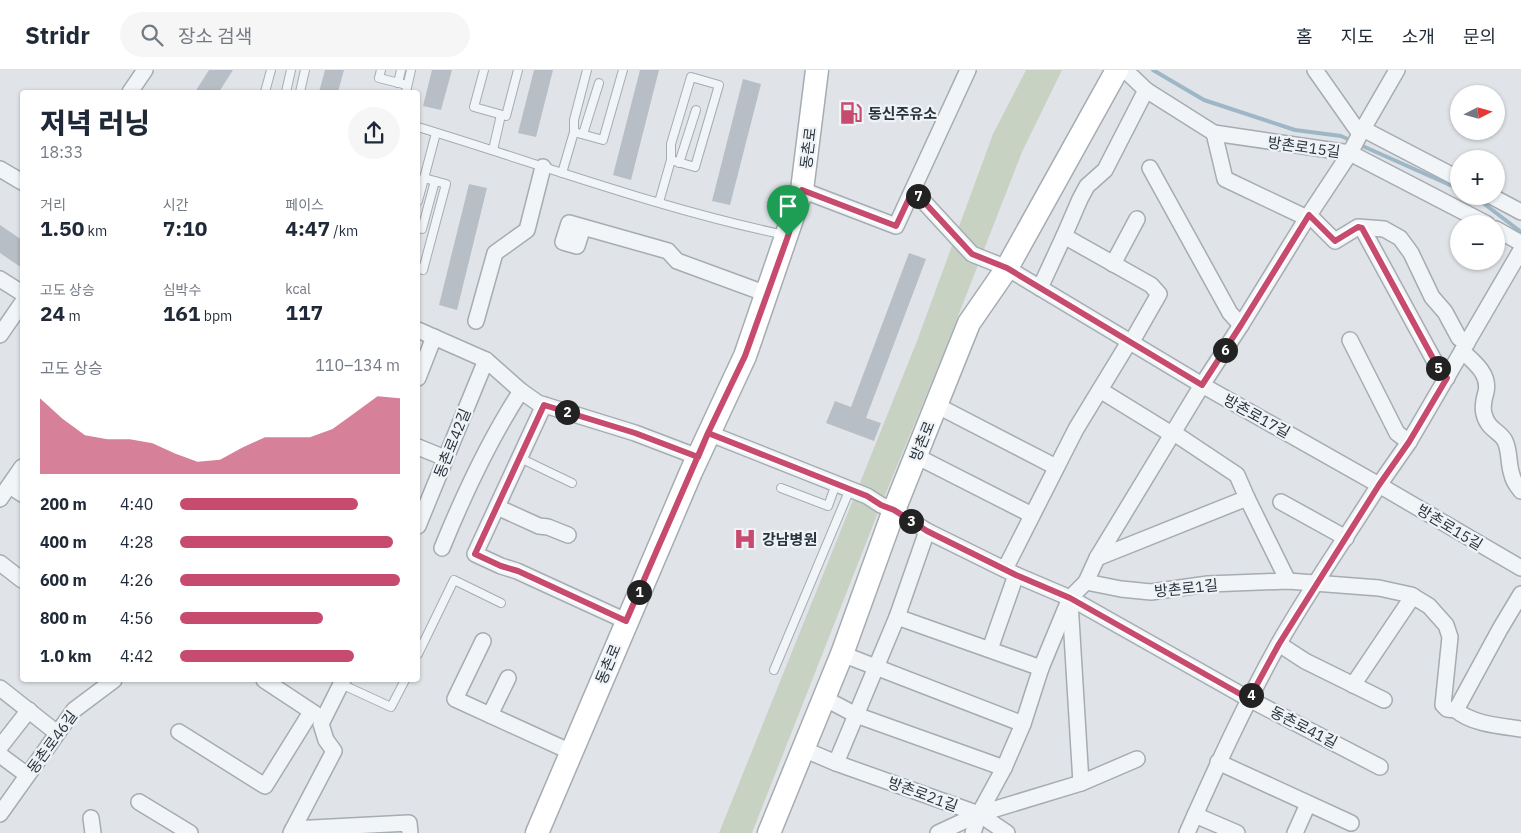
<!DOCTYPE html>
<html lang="ko">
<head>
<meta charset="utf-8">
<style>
  :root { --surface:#fff; --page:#f6f6f7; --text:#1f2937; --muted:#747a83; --line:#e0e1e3; --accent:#c74b6f }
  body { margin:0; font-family:"IBM Plex Sans","Noto Sans KR",sans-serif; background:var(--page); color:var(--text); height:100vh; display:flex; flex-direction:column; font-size:19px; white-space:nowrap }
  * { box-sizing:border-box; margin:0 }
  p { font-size:16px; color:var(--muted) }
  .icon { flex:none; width:28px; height:28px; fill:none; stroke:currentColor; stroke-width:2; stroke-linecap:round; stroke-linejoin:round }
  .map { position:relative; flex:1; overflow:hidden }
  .side { position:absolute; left:20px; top:20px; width:400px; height:592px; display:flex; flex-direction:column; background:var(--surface); border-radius:5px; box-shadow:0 1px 4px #0004 }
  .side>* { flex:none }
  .needle { width:32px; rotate:84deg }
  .controls { position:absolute; left:1450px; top:15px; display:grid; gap:10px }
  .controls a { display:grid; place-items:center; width:55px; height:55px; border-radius:50%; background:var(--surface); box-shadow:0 1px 4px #0004; font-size:25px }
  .pin { position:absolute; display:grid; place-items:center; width:42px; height:42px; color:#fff; margin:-51px -21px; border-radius:50% 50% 50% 0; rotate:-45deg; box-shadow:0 0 5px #0007 }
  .pin .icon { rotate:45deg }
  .km { position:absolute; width:25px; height:25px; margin:-12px; border-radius:50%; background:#222; color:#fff; font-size:14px; line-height:25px; text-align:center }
  .round { display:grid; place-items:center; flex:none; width:52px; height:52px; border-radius:26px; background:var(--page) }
  .overview { display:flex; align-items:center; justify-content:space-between; height:85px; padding:0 20px }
  h1 { font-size:28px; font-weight:800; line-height:38px }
  .figures { display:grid; grid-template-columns:repeat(3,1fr); gap:8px; height:85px; padding:5px 20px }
  .figures div { display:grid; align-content:center }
  .figures b { font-size:21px; font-weight:800 }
  .figures small { font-size:14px; font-weight:400 }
  .figures p { font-size:14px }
  .chart { height:140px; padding:10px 20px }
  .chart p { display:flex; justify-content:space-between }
  .chart svg { width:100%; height:90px; margin-top:5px; fill:var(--accent); opacity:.7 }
  ul { padding:0 20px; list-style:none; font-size:16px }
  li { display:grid; grid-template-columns:80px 60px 1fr; align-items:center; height:38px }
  li i { height:12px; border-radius:6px; background:var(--accent) }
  header { display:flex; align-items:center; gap:30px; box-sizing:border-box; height:70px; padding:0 25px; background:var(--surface); border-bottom:1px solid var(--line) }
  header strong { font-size:24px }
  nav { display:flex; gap:28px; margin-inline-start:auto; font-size:18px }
  .search { width:350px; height:45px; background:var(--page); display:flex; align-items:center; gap:12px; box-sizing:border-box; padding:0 18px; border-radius:28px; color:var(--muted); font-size:19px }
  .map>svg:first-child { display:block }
  .green { fill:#c8d2c2 }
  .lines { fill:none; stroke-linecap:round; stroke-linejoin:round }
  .stream { stroke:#9db7c6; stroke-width:4 }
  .building { fill:#b7bec5 }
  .lane-casing { stroke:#a5acb2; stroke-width:10 }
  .street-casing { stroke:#a5acb2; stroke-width:18 }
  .secondary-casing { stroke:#a5acb2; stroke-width:25 }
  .lane { stroke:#f2f5f7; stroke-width:8 }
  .street { stroke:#f2f5f7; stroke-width:15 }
  .secondary { stroke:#fff; stroke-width:22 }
  .route-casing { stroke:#fff; stroke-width:10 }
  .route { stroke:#c74b6f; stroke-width:6 }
  .labels { text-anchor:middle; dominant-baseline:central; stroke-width:4.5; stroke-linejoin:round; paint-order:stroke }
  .poi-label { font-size:15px; font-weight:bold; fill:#29343f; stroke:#eff3f6; text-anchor:start }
  .street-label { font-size:15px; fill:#29343f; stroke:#eff3f6 }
</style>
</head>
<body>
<header>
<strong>Stridr</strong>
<div class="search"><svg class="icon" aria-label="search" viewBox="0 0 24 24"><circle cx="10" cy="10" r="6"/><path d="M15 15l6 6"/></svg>장소 검색</div>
<nav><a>홈</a><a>지도</a><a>소개</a><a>문의</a></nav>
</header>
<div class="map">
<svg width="1521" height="763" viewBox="0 0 1521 763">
  <rect width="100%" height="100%" fill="#e0e4e8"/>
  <path class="green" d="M1026,0H1062L1022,82L946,277L881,435L752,763H719L917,271L993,64Z"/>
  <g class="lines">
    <g class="stream">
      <path d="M1153,0L1204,30L1295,60L1341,66L1352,71"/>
      <path d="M1358,74L1459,119"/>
      <path d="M1474,126L1521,162"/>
    </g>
  </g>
  <g class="building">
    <path d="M209,0H233L219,22H195Z"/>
    <path d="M325,0H344L338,22H319Z"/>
    <path d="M432,0H452L441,40L423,36Z"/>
    <path d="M534,0H553L536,67L518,63Z"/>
    <path d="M640,0H659L631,110L613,105Z"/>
    <path d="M743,9L761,14L730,135L712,131Z"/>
    <path d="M469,114L487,118L457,240L439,235Z"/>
    <path d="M0,155L22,170V198L0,183Z"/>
    <path d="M909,183L926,189L866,348L881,353L874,371L826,353L835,331L851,337Z"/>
  </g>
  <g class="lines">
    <defs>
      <g id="lane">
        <path d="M381,0L379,8L407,15"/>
        <path d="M484,0L474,37L506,46L518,0"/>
        <path d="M398,13L401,0"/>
        <path d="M265,22L271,0"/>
        <path d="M286,22L291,0"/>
        <path d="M300,22L305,0"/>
        <path d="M406,22L411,0"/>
        <path d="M418,57C540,94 660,139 785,165"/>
        <path d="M574,62L603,70L623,0"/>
        <path d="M583,64L599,13"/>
        <path d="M493,80L501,45"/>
        <path d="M679,93L696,40"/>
        <path d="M562,103L574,62V50L587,0"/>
        <path d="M418,131L436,63"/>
        <path d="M659,132L671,90V74L691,7L719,15L695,97L671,90"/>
        <path d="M422,159L435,111"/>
        <path d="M418,198L423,200L446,114L424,108"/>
        <path d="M520,388L572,413"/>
        <path d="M781,418L828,436L836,414"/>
        <path d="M418,584L454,510L501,533"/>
        <path d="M774,600L850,419"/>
        <path d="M341,614L391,637L405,610"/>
      </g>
      <g id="street">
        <path d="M1125,0L1146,20L1214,63L1350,83L1487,154"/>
        <path d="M1315,0L1360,64"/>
        <path d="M130,22L145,0"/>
        <path d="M1363,59L1459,109"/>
        <path d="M1214,63L1225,109L1307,148"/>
        <path d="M1150,98L1230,243L1241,255"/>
        <path d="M0,99L22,112"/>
        <path d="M802,120L896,156L968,0"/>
        <path d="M913,120L972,184L1007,198L1202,315L1379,415C1346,468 1309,520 1278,575C1244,636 1215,700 1187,763"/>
        <path d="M1491,126L1521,142"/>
        <path d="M1309,145L1335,171L1358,157L1384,159L1400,168L1411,183L1432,227L1445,242L1459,268L1467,273"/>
        <path d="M583,157L569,153L563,172L577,176L583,157L668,181L677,191L767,224"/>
        <path d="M1362,158L1441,303L1447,308"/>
        <path d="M1496,159L1521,173"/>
        <path d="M1064,166L1080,129L1087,116L1105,100L1146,20"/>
        <path d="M1521,180L1409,372L1379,415L1521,498"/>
        <path d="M1113,194L1137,149"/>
        <path d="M0,209L22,223"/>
        <path d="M1040,218L1064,166L1151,215L1159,224L1131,273"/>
        <path d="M476,251L495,183L527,160L543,97"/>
        <path d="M418,260L486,290L521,321L538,333L635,363L698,387"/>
        <path d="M0,265L22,233"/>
        <path d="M1350,270L1397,363L1409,372"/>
        <path d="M1462,281C1474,292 1490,304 1486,322C1484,329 1482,337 1484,344C1488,360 1500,361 1505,371C1510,381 1508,394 1512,405C1513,411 1517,416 1521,421"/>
        <path d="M418,308L434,267"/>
        <path d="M1100,320L1173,365"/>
        <path d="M544,335L475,484L501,496L517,501L626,551"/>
        <path d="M936,335L1056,397"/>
        <path d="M708,363L867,426L881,435L894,440L927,461L1016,505L1070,528L1249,629L1380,697"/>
        <path d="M1174,363L1237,405L1247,428"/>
        <path d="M418,377L445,388"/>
        <path d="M916,386L1032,445"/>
        <path d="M10,416L22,424"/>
        <path d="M0,429L22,397"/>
        <path d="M1281,432L1346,468"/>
        <path d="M497,437L539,456L548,457L568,465"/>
        <path d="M418,456L486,290"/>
        <path d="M442,478C464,424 489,370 521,321"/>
        <path d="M1097,488L1247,428L1288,511"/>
        <path d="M0,493L22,510"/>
        <path d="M1005,499L1076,359L1129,272"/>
        <path d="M1086,512L1121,519L1151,522L1208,514L1288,511L1379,518L1411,525L1429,536L1446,555L1450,567L1443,635L1447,639L1456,640"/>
        <path d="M1521,524L1500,559L1456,640C1472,654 1500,656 1521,659"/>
        <path d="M1070,532L1081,713"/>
        <path d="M897,547L1041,598"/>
        <path d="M483,571L455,629L571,682"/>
        <path d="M1279,574L1305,591L1384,630"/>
        <path d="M990,579L1016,505"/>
        <path d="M842,584L1023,654"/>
        <path d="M264,610L320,647"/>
        <path d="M1353,615L1413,526"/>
        <path d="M0,618L57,663"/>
        <path d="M824,628L856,645L1004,698"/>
        <path d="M490,645L508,608"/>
        <path d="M179,662L265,716L311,642"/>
        <path d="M0,677L29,640"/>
        <path d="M803,679L836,693L979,744L1007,763"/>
        <path d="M0,685L27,705"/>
        <path d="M1218,692L1351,753"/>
        <path d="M836,693L897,547L927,461"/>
        <path d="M139,732L190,763"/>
        <path d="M0,744L74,640L114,610"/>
        <path d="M1195,745L1237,763"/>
        <path d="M91,748L93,763"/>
        <path d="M293,759L409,753L410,763"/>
        <path d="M291,763L334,681L326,670L321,654L343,610"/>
        <path d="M938,763L979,744L1081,713L1137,689"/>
        <path d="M973,763L979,744L1004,698L1023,654L1041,598L1070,528L1086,512L1097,488L1202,315L1241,255L1307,148L1350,83L1360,64L1397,0"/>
        <path d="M1295,763L1308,734"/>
      </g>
      <g id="secondary">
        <path d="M537,763L691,402L745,286L802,120L817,0"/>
        <path d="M769,763L842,584L894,440L969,253L1007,198L1117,0"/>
      </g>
    </defs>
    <use href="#lane" class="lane-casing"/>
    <use href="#street" class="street-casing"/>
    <use href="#secondary" class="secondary-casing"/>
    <use href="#lane" class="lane"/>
    <use href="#street" class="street"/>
    <use href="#secondary" class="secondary"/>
  </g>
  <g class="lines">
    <defs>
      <path id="route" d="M788,166L745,286L708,363L626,551L518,501L501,496L475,484L544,335L635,363L698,387L708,363L867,426L881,435L894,440L927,461L1016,505L1070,528L1249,629L1279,574L1379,415L1409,372L1447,308L1441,303L1362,158L1358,157L1335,171L1309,145L1241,255L1202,315L1007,198L972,184L913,120L896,156L802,120L788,166"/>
    </defs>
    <use href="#route" class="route-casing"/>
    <use href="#route" class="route"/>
  </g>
  <defs>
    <symbol id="fuel-bare" viewBox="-9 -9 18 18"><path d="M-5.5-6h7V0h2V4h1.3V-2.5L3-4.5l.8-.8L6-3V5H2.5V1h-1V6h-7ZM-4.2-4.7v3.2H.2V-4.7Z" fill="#c74b6f" stroke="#eff3f6" stroke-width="2.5" paint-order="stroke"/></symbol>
    <symbol id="hospital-bare" viewBox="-9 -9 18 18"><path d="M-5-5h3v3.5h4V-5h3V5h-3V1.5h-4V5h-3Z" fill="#c74b6f" stroke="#eff3f6" stroke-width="2.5" paint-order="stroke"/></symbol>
  </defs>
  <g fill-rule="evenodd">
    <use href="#fuel-bare" x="835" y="27" width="32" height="32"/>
    <use href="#hospital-bare" x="729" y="453" width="32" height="32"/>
  </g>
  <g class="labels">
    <g class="poi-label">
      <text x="868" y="43">동신주유소</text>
      <text x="762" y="469">강남병원</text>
    </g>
    <g class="street-label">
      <text transform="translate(1304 77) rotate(8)">방촌로15길</text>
      <text transform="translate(808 78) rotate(-83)">동촌로</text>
      <text transform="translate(1257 346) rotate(29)">방촌로17길</text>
      <text transform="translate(922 371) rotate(-68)">방촌로</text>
      <text transform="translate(452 373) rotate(-68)">동촌로42길</text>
      <text transform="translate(1450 457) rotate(31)">방촌로15길</text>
      <text transform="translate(1186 518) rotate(-6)">방촌로1길</text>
      <text transform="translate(608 594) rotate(-67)">동촌로</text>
      <text transform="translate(1304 657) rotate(27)">동촌로41길</text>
      <text transform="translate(52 672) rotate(-54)">동촌로46길</text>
      <text transform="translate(923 724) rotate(20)">방촌로21길</text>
    </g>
  </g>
</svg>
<div class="controls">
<a><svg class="needle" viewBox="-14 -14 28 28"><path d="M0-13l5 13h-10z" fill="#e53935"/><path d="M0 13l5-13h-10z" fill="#747a83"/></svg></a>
<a>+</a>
<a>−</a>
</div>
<div class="pin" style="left:788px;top:166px;background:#1e9e55"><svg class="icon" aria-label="arrive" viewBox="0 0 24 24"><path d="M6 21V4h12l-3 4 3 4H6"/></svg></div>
<b class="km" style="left:639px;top:522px">1</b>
<b class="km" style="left:567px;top:342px">2</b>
<b class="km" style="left:911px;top:451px">3</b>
<b class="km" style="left:1251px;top:625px">4</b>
<b class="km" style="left:1438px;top:298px">5</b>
<b class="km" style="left:1225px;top:280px">6</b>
<b class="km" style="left:918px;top:126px">7</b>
<section class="side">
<div class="overview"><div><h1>저녁 러닝</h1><p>18:33</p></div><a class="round"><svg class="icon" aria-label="share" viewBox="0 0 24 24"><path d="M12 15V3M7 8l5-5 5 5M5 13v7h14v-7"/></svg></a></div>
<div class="figures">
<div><p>거리</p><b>1.50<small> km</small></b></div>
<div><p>시간</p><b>7:10</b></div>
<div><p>페이스</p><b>4:47<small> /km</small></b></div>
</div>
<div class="figures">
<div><p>고도 상승</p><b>24<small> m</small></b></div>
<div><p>심박수</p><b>161<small> bpm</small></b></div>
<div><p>kcal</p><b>117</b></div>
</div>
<div class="chart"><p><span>고도 상승</span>110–134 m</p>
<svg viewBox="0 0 160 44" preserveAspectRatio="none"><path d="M0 44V7L10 17L20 25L30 27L40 27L50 29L60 34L70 38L80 37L90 31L100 26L110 26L120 26L130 22L140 14L150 6L160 7V44z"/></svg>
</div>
<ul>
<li><b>200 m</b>4:40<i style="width:81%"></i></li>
<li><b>400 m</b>4:28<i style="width:97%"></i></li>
<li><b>600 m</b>4:26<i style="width:100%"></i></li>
<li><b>800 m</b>4:56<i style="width:65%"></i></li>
<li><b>1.0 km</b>4:42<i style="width:79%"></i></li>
</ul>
</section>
</div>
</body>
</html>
